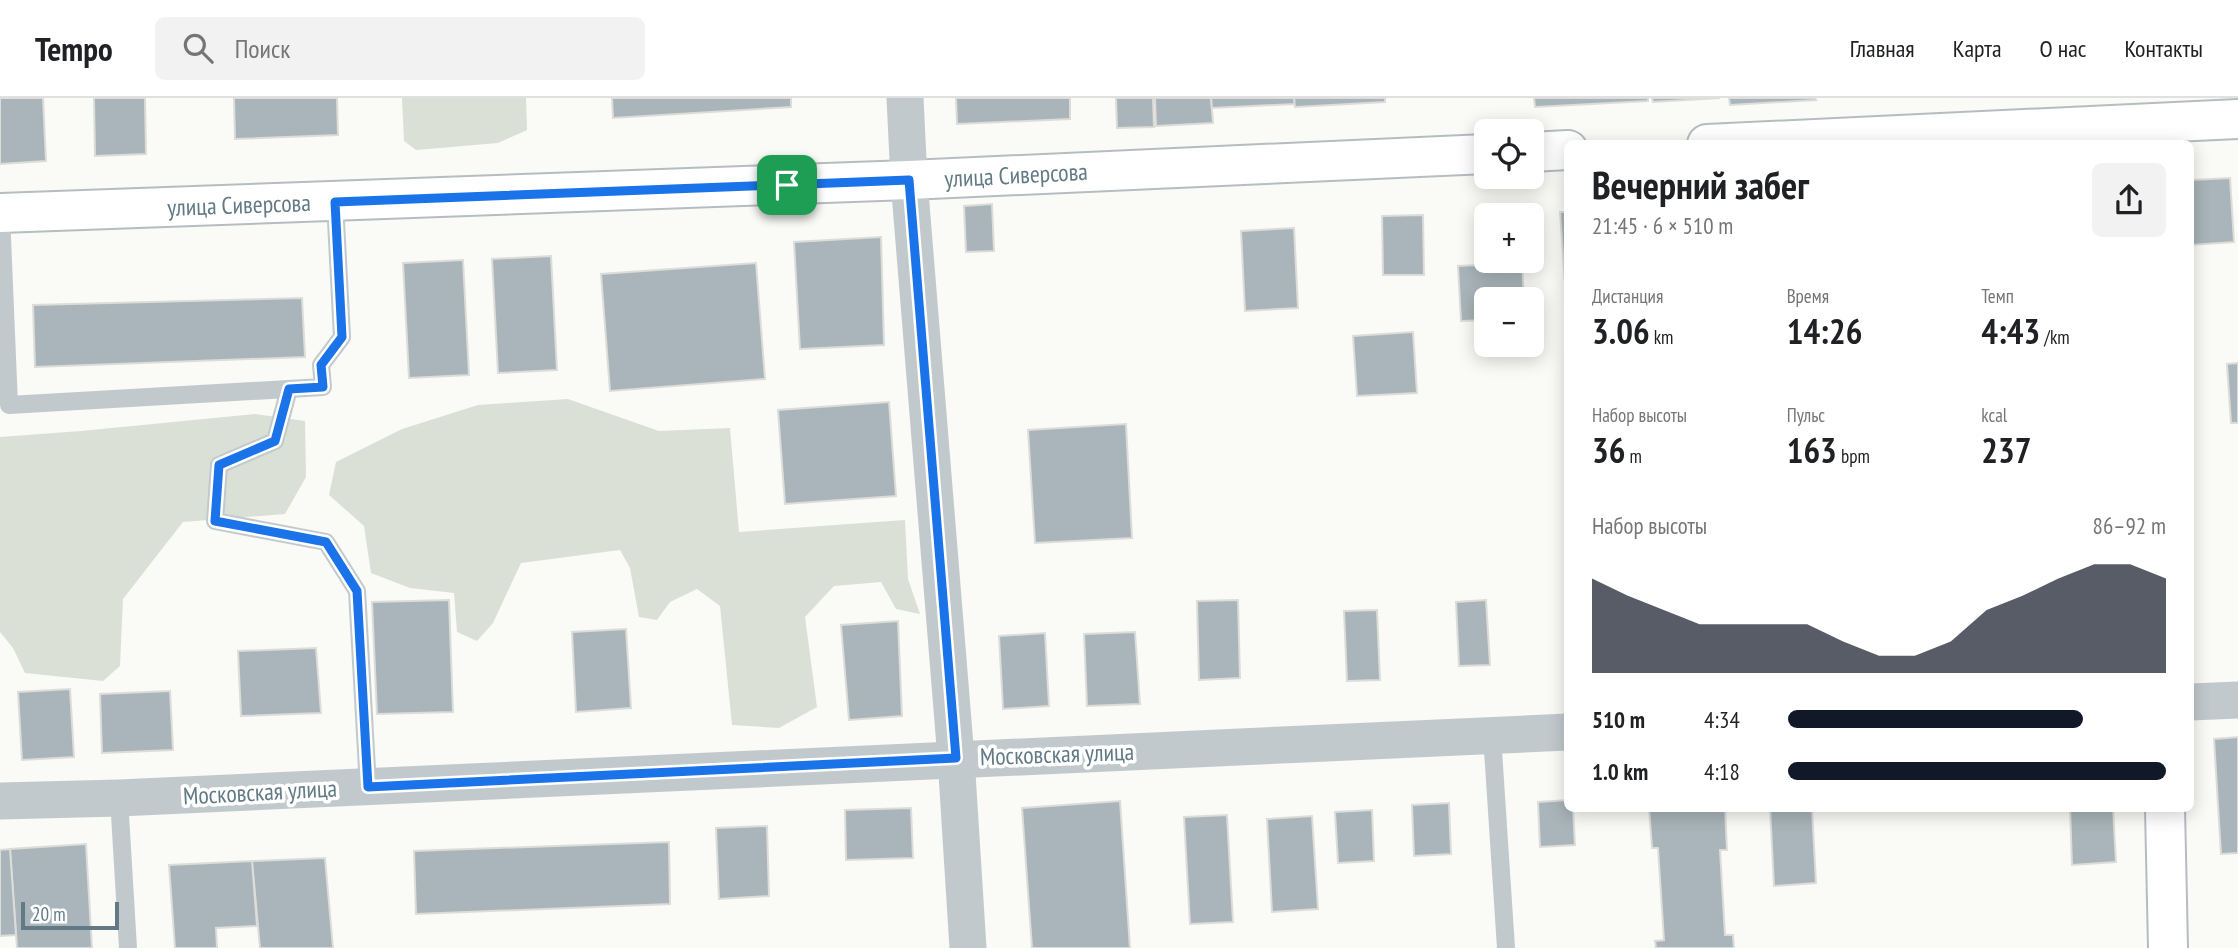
<!DOCTYPE html>
<html lang="ru">
<head>
<meta charset="utf-8">
<style>
  :root { --surface:#fff; --page:#f2f2f2; --text:#202124; --muted:#757577; --line:#e0e0e0; --accent:#111827 }
  body { margin:0; font-family:"PT Sans Narrow",sans-serif; background:var(--page); color:var(--text); height:100vh; display:flex; flex-direction:column; font-size:26px; white-space:nowrap }
  * { box-sizing:border-box; margin:0 }
  p { font-size:23px; color:var(--muted) }
  .icon { flex:none; width:38px; height:38px; fill:none; stroke:currentColor; stroke-width:2; stroke-linecap:round; stroke-linejoin:round }
  .map { position:relative; flex:1; overflow:hidden }
  .details { position:absolute; left:1564px; top:42px; width:630px; height:672px; display:flex; flex-direction:column; background:var(--surface); border-radius:10px; box-shadow:0 4px 18px #0003 }
  .details>* { flex:none }
  .tools { position:absolute; left:1474px; top:21px; display:grid; gap:14px }
  .tools a { display:grid; place-items:center; width:70px; height:70px; border-radius:10px; background:var(--surface); box-shadow:0 4px 18px #0003; font-size:35px }
  .scale { position:absolute; left:21px; bottom:18px; width:98px; box-sizing:border-box; padding-left:7px; border:4px solid #627a85; border-top:0; font-size:19px; line-height:24px; white-space:nowrap; color:#627a85; -webkit-text-stroke:5px #fff; paint-order:stroke }
  .pin { position:absolute; display:grid; place-items:center; width:60px; height:60px; color:#fff; margin:-30px; border-radius:14px; box-shadow:0 4px 10px #0006 }
  .round { display:grid; place-items:center; flex:none; width:74px; height:74px; border-radius:10px; background:var(--page) }
  .overview { display:flex; align-items:center; justify-content:space-between; height:119px; padding:0 28px }
  h1 { font-size:38px; font-weight:600; line-height:52px }
  .figures { display:grid; grid-template-columns:repeat(3,1fr); gap:10px; height:119px; padding:7px 28px }
  .figures div { display:grid; align-content:center }
  .figures b { font-size:35px; font-weight:600 }
  .figures small { font-size:19px; font-weight:400 }
  .figures p { font-size:19px }
  .chart { height:196px; padding:14px 28px }
  .chart p { display:flex; justify-content:space-between }
  .chart svg { width:100%; height:126px; margin-top:7px; fill:var(--accent); opacity:.7 }
  ul { padding:0 28px; list-style:none; font-size:23px }
  li { display:grid; grid-template-columns:112px 84px 1fr; align-items:center; height:52px }
  li i { height:18px; border-radius:9px; background:var(--accent) }
  header { display:flex; align-items:center; gap:42px; box-sizing:border-box; height:98px; padding:0 35px; background:var(--surface); border-bottom:2px solid var(--line) }
  header strong { font-size:33px }
  nav { display:flex; gap:38px; margin-inline-start:auto; font-size:24px }
  .search { width:490px; height:63px; background:var(--page); display:flex; align-items:center; gap:18px; box-sizing:border-box; padding:0 24px; border-radius:10px; color:var(--muted); font-size:26px }
  .map>svg:first-child { display:block }
  .green { fill:#dbe0d6 }
  .building { fill:#a9b5ba; stroke:#dcdcd9; stroke-width:2 }
  .lines { fill:none; stroke-linecap:round; stroke-linejoin:round }
  .secondary-casing { stroke:#b5bdc1; stroke-width:42 }
  .lane { stroke:#c2c9cc; stroke-width:18 }
  .street { stroke:#c2c9cc; stroke-width:37 }
  .secondary { stroke:#fff; stroke-width:38 }
  .route-casing { stroke:#fff; stroke-width:14 }
  .route { stroke:#1a73e8; stroke-width:9 }
  .labels { text-anchor:middle; dominant-baseline:central; stroke-width:7; stroke-linejoin:round; paint-order:stroke }
  .street-label { font-size:24px; fill:#627a85; stroke:#fff }
</style>
</head>
<body>
<header>
<strong>Tempo</strong>
<div class="search"><svg class="icon" aria-label="search" viewBox="0 0 24 24"><circle cx="10" cy="10" r="6"/><path d="M15 15l6 6"/></svg>Поиск</div>
<nav><a>Главная</a><a>Карта</a><a>О нас</a><a>Контакты</a></nav>
</header>
<div class="map">
<svg width="2238" height="850" viewBox="0 0 2238 850">
  <rect width="100%" height="100%" fill="#fafaf7"/>
  <g class="green">
    <path d="M402,0H526L527,32L498,45L416,52L404,43Z"/>
    <path d="M568,301L659,333L730,330L739,434L905,422L908,481L920,516L896,511L881,484L834,488L805,519L817,609L779,630L732,627L720,508L697,491L670,504L657,522L639,519L630,470L620,452L521,465L493,525L477,543L457,534L454,495L410,490L371,475L364,428L329,397L336,364L402,331L478,307Z"/>
    <path d="M255,316L305,323L306,379L285,416L183,424L123,501L120,568L103,583L25,575L13,550L0,534V339L81,333Z"/>
  </g>
  <g class="building">
    <path d="M0,0H43L46,63L0,66Z"/>
    <path d="M94,0H145L146,56L95,58Z"/>
    <path d="M234,0H337L338,37L235,41Z"/>
    <path d="M612,0H791V9L613,20Z"/>
    <path d="M956,0H1070V21L957,26Z"/>
    <path d="M1116,0H1153L1154,29L1117,30Z"/>
    <path d="M1155,0H1211L1213,25L1156,28Z"/>
    <path d="M1211,0H1294L1295,6L1212,10Z"/>
    <path d="M1294,0H1385V4L1295,9Z"/>
    <path d="M1534,0H1648V3L1535,9Z"/>
    <path d="M1652,0H1720L1653,4Z"/>
    <path d="M1729,0H1815L1816,2L1730,7Z"/>
    <path d="M2230,80L2234,144L2191,147V82Z"/>
    <path d="M992,106L994,153L966,154L964,108Z"/>
    <path d="M1560,114H1568V186H1565Z"/>
    <path d="M1423,117L1424,177H1383L1382,118Z"/>
    <path d="M1294,130L1298,210L1245,213L1241,133Z"/>
    <path d="M881,139L884,247L800,251L794,144Z"/>
    <path d="M551,158L557,272L498,275L492,161Z"/>
    <path d="M463,162L469,277L409,280L403,165Z"/>
    <path d="M756,165L765,281L610,293L601,176Z"/>
    <path d="M1522,165L1524,201H1486V222L1461,223L1458,168Z"/>
    <path d="M302,200L305,259L35,269L33,207Z"/>
    <path d="M1413,234L1417,295L1357,298L1353,238Z"/>
    <path d="M2238,265V325H2231L2227,266Z"/>
    <path d="M889,304L896,398L785,406L778,312Z"/>
    <path d="M1126,326L1132,440L1035,445L1028,332Z"/>
    <path d="M449,502L453,614L377,616L372,504Z"/>
    <path d="M1238,502L1240,580L1199,582L1197,503Z"/>
    <path d="M1486,502L1490,567L1459,568L1456,504Z"/>
    <path d="M1377,512L1380,582L1347,583L1344,513Z"/>
    <path d="M898,523L902,618L849,622L841,527Z"/>
    <path d="M626,531L631,610L576,614L572,534Z"/>
    <path d="M1135,534L1140,606L1087,608L1084,536Z"/>
    <path d="M1045,535L1049,608L1003,611L999,538Z"/>
    <path d="M316,550L321,615L241,618L238,553Z"/>
    <path d="M70,591L74,659L22,662L18,594Z"/>
    <path d="M170,593L173,652L102,655L100,596Z"/>
    <path d="M2238,639V755L2221,756L2214,641Z"/>
    <path d="M1568,702V710H1573L1575,747L1540,749L1538,704Z"/>
    <path d="M1120,703L1130,850H1032L1022,710Z"/>
    <path d="M1449,705L1451,756L1414,758L1412,707Z"/>
    <path d="M911,710L913,760L846,762L845,712Z"/>
    <path d="M1649,710H1725L1727,752H1720L1725,837H1733L1734,850H1656L1655,843L1664,842L1658,750H1652Z"/>
    <path d="M1770,710H1812L1816,785L1774,788Z"/>
    <path d="M2070,710H2113L2116,764L2072,767Z"/>
    <path d="M1372,712L1374,763L1338,765L1335,714Z"/>
    <path d="M1227,717L1233,824L1190,826L1184,719Z"/>
    <path d="M1312,718L1318,811L1272,814L1267,721Z"/>
    <path d="M767,728L769,798L719,801L716,730Z"/>
    <path d="M669,744L670,806L416,816L414,753Z"/>
    <path d="M86,746L92,850H17L10,751Z"/>
    <path d="M10,751L16,837L0,838V752Z"/>
    <path d="M325,760L333,850H260L252,763Z"/>
    <path d="M252,763L257,828L216,830L217,850H175L169,767Z"/>
  </g>
  <g class="lines">
    <defs>
      <g id="secondary">
        <path d="M1707,46L2238,21"/>
        <path d="M1531,54L1568,52"/>
        <path d="M0,115L909,82L1486,56"/>
        <path d="M2165,710L2168,850"/>
      </g>
    </defs>
    <use href="#secondary" class="secondary-casing"/>
    <g class="lane">
      <path d="M1,115L9,307L323,289L321,267L342,239L335,104"/>
      <path d="M289,291L275,343L219,367L215,423L326,444L357,493L368,689"/>
      <path d="M1492,637L1506,850"/>
      <path d="M119,700L128,850"/>
    </g>
    <g class="street">
      <path d="M905,0L909,82L956,660L968,850"/>
      <path d="M2191,604L2238,602"/>
      <path d="M0,703L119,700L1568,634"/>
    </g>
    <use href="#secondary" class="secondary"/>
  </g>
  <g class="lines">
    <defs>
      <path id="route" d="M909,82L956,660L368,689L357,493L326,444L215,423L219,367L275,343L289,291L323,289L321,267L342,239L335,104Z"/>
    </defs>
    <use href="#route" class="route-casing"/>
    <use href="#route" class="route"/>
  </g>
  <g class="labels">
    <g class="street-label">
      <text transform="translate(1016 77) rotate(-3)">улица Сиверсова</text>
      <text transform="translate(239 107) rotate(-2)">улица Сиверсова</text>
      <text transform="translate(1057 656) rotate(-2)">Московская улица</text>
      <text transform="translate(260 694) rotate(-3)">Московская улица</text>
    </g>
  </g>
</svg>
<div class="tools">
<a><svg class="icon" aria-label="locate" viewBox="0 0 24 24"><circle cx="12" cy="12" r="6"/><path d="M12 2v4M12 18v4M2 12h4M18 12h4"/></svg></a>
<a>+</a>
<a>−</a>
</div>
<div class="scale">20 m</div>
<div class="pin" style="left:787px;top:87px;background:#1e9e55"><svg class="icon" aria-label="arrive" viewBox="0 0 24 24"><path d="M6 21V4h12l-3 4 3 4H6"/></svg></div>
<section class="details">
<div class="overview"><div><h1>Вечерний забег</h1><p>21:45 · 6 × 510 m</p></div><a class="round"><svg class="icon" aria-label="share" viewBox="0 0 24 24"><path d="M12 15V3M7 8l5-5 5 5M5 13v7h14v-7"/></svg></a></div>
<div class="figures">
<div><p>Дистанция</p><b>3.06<small> km</small></b></div>
<div><p>Время</p><b>14:26</b></div>
<div><p>Темп</p><b>4:43<small> /km</small></b></div>
</div>
<div class="figures">
<div><p>Набор высоты</p><b>36<small> m</small></b></div>
<div><p>Пульс</p><b>163<small> bpm</small></b></div>
<div><p>kcal</p><b>237</b></div>
</div>
<div class="chart"><p><span>Набор высоты</span>86–92 m</p>
<svg viewBox="0 0 160 44" preserveAspectRatio="none"><path d="M0 44V11L10 17L20 22L30 27L40 27L50 27L60 27L70 33L80 38L90 38L100 33L110 22L120 17L130 11L140 6L150 6L160 11V44z"/></svg>
</div>
<ul>
<li><b>510 m</b>4:34<i style="width:78%"></i></li>
<li><b>1.0 km</b>4:18<i style="width:100%"></i></li>
</ul>
</section>
</div>
</body>
</html>
